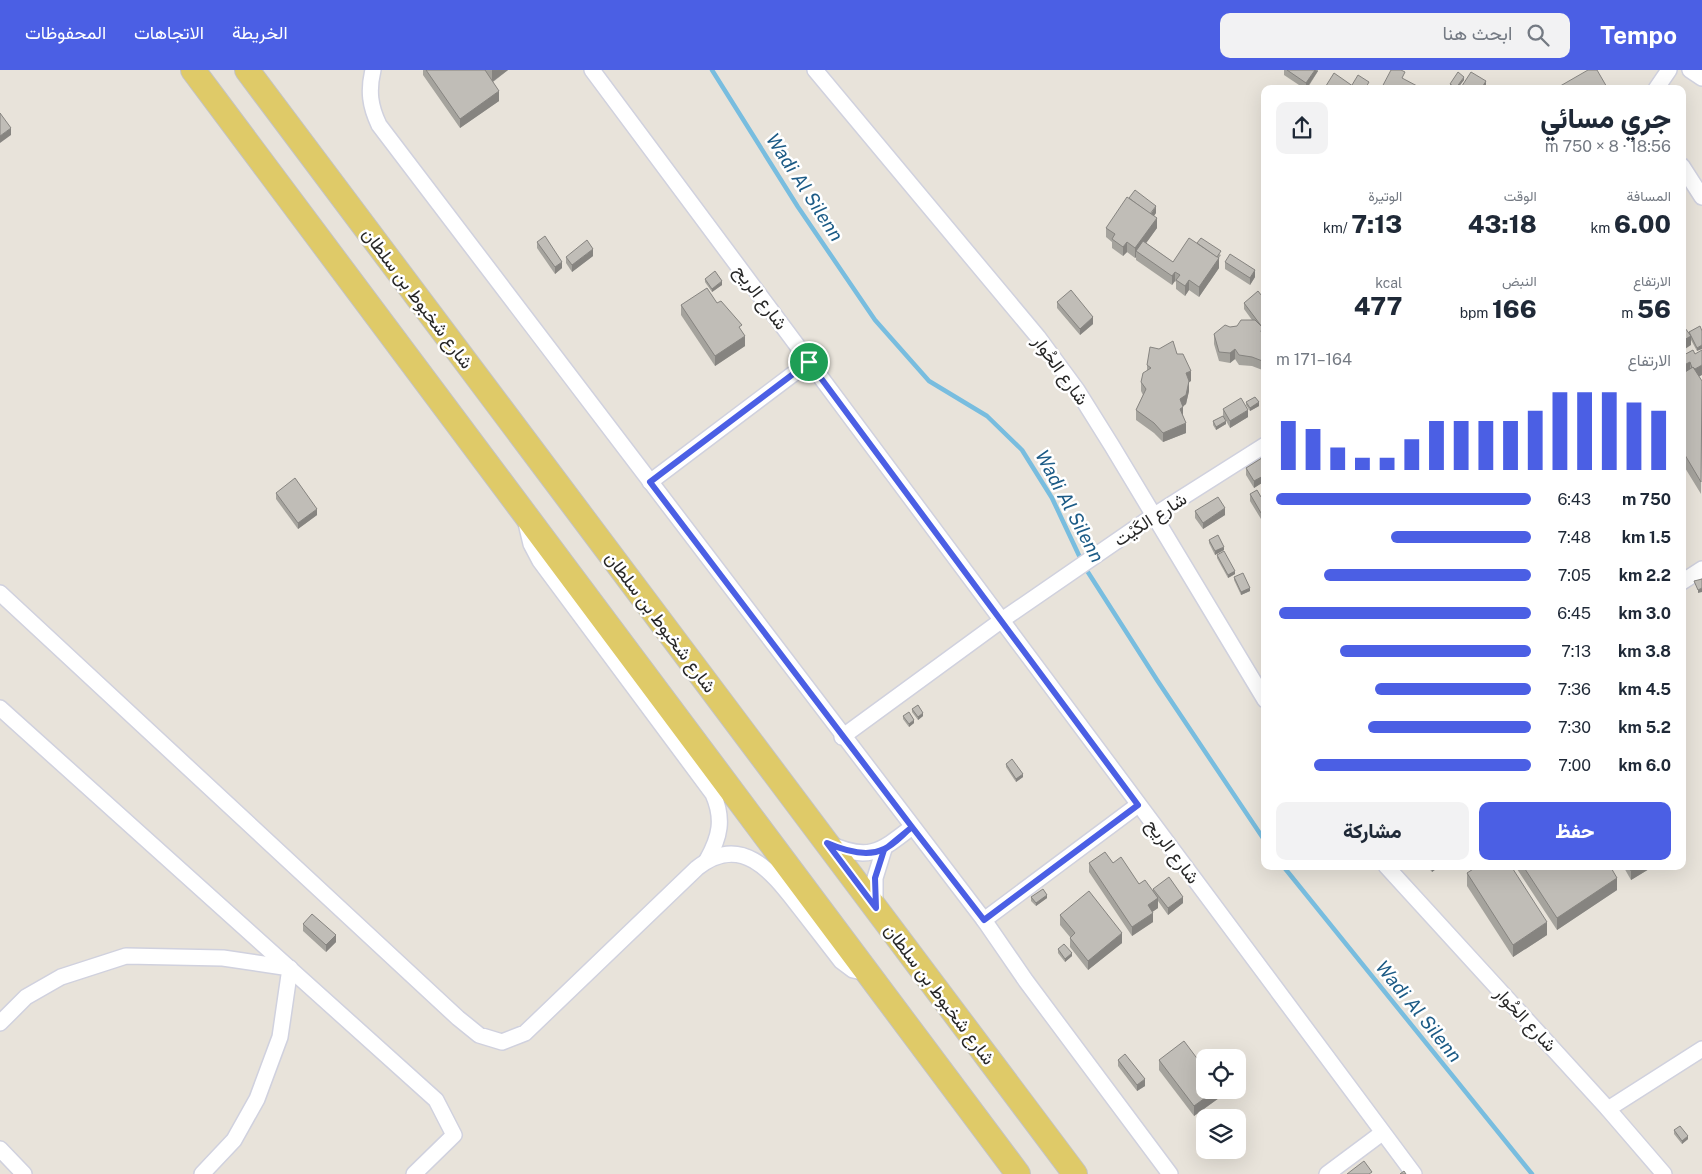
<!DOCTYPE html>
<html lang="ar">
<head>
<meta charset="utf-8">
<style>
  :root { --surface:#fff; --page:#f2f2f3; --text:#1f2937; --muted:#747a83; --accent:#4b5fe4 }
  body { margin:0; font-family:"Public Sans",Vazirmatn,sans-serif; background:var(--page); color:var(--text); direction:rtl; height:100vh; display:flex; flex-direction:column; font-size:19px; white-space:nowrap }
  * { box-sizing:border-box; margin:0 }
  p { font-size:16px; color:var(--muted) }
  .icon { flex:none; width:28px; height:28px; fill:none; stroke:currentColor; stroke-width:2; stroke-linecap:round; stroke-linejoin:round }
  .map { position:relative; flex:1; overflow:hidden; direction:ltr }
  .drawer { position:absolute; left:1261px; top:15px; width:425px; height:785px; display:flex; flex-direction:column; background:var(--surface); border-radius:10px; box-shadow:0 5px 20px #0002; direction:rtl }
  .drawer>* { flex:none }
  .tools { position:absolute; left:1196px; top:979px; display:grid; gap:10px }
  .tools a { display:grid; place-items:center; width:50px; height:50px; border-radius:10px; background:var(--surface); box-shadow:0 5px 20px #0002; font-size:25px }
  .pin { position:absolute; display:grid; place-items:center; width:42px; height:42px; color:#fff; margin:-21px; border:2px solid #fff; border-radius:50%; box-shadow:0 1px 5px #0007 }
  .round { display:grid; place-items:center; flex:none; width:52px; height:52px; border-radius:10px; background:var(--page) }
  .headline { display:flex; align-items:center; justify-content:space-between; height:85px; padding:0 15px }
  h1 { font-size:28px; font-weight:800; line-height:38px }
  .stats { display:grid; grid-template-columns:repeat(3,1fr); gap:8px; height:85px; padding:5px 15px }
  .stats div { display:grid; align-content:center }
  .stats b { font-size:25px; font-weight:800 }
  .stats small { font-size:14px; font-weight:400 }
  .stats p { font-size:14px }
  .chart { height:140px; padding:10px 15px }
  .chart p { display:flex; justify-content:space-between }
  .chart svg { width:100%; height:90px; margin-top:5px; stroke:var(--accent); stroke-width:6 }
  .cta { display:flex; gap:10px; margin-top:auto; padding:10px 15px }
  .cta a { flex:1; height:58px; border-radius:10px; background:var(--accent); color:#fff; font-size:20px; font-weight:800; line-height:58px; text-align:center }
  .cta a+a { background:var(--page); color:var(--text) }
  ul { padding:0 15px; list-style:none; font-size:16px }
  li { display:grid; grid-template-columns:80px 60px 1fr; align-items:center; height:38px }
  li i { height:12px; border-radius:6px; background:var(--accent) }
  header { display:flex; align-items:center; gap:30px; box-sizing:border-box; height:70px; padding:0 25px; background:var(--accent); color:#fff }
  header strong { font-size:24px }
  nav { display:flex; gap:28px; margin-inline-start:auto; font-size:18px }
  .search { width:350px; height:45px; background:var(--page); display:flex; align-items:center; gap:12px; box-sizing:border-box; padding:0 18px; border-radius:10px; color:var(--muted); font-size:19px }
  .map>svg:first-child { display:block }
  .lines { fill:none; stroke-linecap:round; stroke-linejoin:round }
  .stream { stroke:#78bddf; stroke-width:4.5 }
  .minor-casing { stroke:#d0d1de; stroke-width:18 }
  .primary-casing { stroke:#c3c3c3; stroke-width:26 }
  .minor { stroke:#fff; stroke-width:15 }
  .primary { stroke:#dfca68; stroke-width:24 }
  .wall { fill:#a5a39d }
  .shaded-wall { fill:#868480 }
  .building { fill:#c0bdb7; stroke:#868480 }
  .route-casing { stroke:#fff; stroke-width:10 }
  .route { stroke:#4b5fe4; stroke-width:6 }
  .labels { text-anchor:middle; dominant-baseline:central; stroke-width:5; stroke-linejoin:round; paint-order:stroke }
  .street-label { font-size:18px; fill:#272727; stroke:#fff }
  .water-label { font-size:19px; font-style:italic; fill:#1c5b86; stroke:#fff }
</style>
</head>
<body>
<header>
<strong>Tempo</strong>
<div class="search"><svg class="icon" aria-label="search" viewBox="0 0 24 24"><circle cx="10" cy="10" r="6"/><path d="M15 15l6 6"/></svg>ابحث هنا</div>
<nav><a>الخريطة</a><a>الاتجاهات</a><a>المحفوظات</a></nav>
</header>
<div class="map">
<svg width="1702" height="1104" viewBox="0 0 1702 1104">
  <rect width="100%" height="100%" fill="#e8e3da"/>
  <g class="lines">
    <g class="stream">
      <path d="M712,0L798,137L875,250L929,311L987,346L1022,380L1052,428L1084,496L1157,610L1265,771"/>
      <path d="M1283,796L1532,1104"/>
    </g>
    <defs>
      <g id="minor">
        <path d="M373,0C368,21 370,36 379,55L984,850L1026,911L1170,1104"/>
        <path d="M592,0L1414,1104"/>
        <path d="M815,0L1038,267L1077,320L1112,376L1265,630"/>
        <path d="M1690,0L1702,8"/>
        <path d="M1656,19L1669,0"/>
        <path d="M1682,96L1702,127"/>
        <path d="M650,412L809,292"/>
        <path d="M526,453L531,474L540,491L713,724C724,749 720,767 707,790"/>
        <path d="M1682,512L1702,499"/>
        <path d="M0,523L458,948L479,965L502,972L525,963L697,798C743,761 774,805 800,838C814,856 827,873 841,891L853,900L867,903"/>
        <path d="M0,638L436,1030L454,1065L414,1104"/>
        <path d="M842,667L1002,550L1153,446L1265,375"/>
        <path d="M828,773C868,792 880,782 912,757"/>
        <path d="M1386,796L1608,1039L1664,1104"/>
        <path d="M875,836V808L884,779"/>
        <path d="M984,850L1138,735"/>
        <path d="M0,953L26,927L61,907L126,886L223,888L290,898L280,967L257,1029L234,1070L202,1104"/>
        <path d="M1608,1039L1702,979"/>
        <path d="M0,1079L24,1104"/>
        <path d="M1327,1104L1382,1063"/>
      </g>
      <g id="primary">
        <path d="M193,0L1018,1104"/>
        <path d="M247,0L1075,1104"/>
      </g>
    </defs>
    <use href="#minor" class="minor-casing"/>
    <use href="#primary" class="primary-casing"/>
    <use href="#minor" class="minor"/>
    <use href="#primary" class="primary"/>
  </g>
  <g class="wall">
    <path d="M423,0H508L493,12L499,31L460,58L423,5Z"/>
    <path d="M1284,0H1318V1L1307,19H1305L1284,5Z"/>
    <path d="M1464,10L1457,19H1452L1450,17V14Z"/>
    <path d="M1156,143L1154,146L1157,158L1146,173L1173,192L1197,173L1221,185L1219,188V198L1199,227L1189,220L1185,226L1176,219V212L1175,211L1172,215L1136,190V187L1135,188L1127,182L1123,186L1112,178V172L1106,167V158Z"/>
    <path d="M537,172L562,198L555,204L537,178Z"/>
    <path d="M593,186L572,202L566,193V187Z"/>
    <path d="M1225,192L1255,207L1250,215L1225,199Z"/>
    <path d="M705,209L722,215L712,222L705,212Z"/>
    <path d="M1265,230V301L1252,296L1239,295L1235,289L1230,293L1219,291L1214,274V264L1230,257L1237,256L1252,250L1244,239V233Z"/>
    <path d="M1057,232L1093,254L1080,265L1057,238Z"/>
    <path d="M717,233L745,276L715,296L681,245V235Z"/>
    <path d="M1700,256L1697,281L1691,270V275L1689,262Z"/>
    <path d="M1693,280L1699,307L1702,311L1701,424L1682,393V286Z"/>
    <path d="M1177,284L1191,311L1189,312V321L1186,334L1183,336V346L1186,363L1163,372L1154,363L1136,350V340L1143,325L1141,321V312L1147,301V295Z"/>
    <path d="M1246,332L1259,336L1250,341L1246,335Z"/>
    <path d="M1223,339L1248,347L1230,358L1224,347L1226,354L1216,360L1213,355V351L1223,346Z"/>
    <path d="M1265,386V411L1254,418L1246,405V398Z"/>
    <path d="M276,423L317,445L298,459L276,429Z"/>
    <path d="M1250,424L1261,427L1265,425V447L1261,449L1250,431Z"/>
    <path d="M1195,441L1225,445L1203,459L1195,448Z"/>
    <path d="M1209,470L1224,480L1215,485L1209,473Z"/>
    <path d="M1217,485L1235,504L1228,508L1217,488Z"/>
    <path d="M1234,507L1250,521L1241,525L1234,510Z"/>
    <path d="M912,639L923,646L918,650L912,642Z"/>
    <path d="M903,646L914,653L909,657L903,649Z"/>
    <path d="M1006,694L1023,707L1016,712L1006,697Z"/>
    <path d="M1089,793H1113L1139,814L1153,822V819L1183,833L1168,845L1158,831V838L1152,842L1153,852L1132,866L1089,802Z"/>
    <path d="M1427,796H1440L1432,802Z"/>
    <path d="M1515,796H1610L1617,820L1557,860Z"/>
    <path d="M1623,796H1654L1631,810Z"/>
    <path d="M1467,803L1547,865L1513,887L1467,816Z"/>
    <path d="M1031,827L1047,828L1036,836L1031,831Z"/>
    <path d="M1060,845L1122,873L1088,900L1070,877V867L1060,855Z"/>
    <path d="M303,854L336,872L326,882L303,861Z"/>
    <path d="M1058,879L1072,886L1065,892L1058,883Z"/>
    <path d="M1118,990L1145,1016L1137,1021L1118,996Z"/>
    <path d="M1159,990L1219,1020V1028L1194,1046L1159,1000Z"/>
    <path d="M1674,1060L1688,1069L1682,1074L1674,1064Z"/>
  </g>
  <g class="shaded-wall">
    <path d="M492,0H508L492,12Z"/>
    <path d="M1315,0L1318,1L1306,19V13Z"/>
    <path d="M1464,7V10L1457,19H1456Z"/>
    <path d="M1486,11V17L1485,19H1481Z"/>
    <path d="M499,21V31L460,58V49Z"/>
    <path d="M11,58V65L0,73V66Z"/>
    <path d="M1156,136V143L1150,151V145Z"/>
    <path d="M1157,148V158L1139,183L1136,181V187L1135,188V178Z"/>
    <path d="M1127,172V182L1123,186V177Z"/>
    <path d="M593,179V186L572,202V195Z"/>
    <path d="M1219,188V198L1199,227V217Z"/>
    <path d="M562,192V198L555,204V197Z"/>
    <path d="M1255,200V207L1250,215V208Z"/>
    <path d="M1175,202V211L1172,215V206Z"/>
    <path d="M1189,210V220L1185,226V216Z"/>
    <path d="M722,211V215L712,222V219Z"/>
    <path d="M1093,247V254L1080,265V259Z"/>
    <path d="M745,266V276L715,296V286Z"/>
    <path d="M1691,266V275L1682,281V271Z"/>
    <path d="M1702,275V279L1697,281V278Z"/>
    <path d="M1235,279V289L1230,293V283Z"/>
    <path d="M1690,292V301L1682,306V296Z"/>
    <path d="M1702,295V305L1693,310V300Z"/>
    <path d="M1191,301V311L1189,312V321L1186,334L1180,339V329L1186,303Z"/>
    <path d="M1259,332V336L1250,341V338Z"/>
    <path d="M1183,337V347L1180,339Z"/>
    <path d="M1248,340V347L1230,358V351Z"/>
    <path d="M1226,351V354L1216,360V357Z"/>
    <path d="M1186,353V363L1163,372V363Z"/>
    <path d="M1265,405V411L1254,418V411Z"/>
    <path d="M1225,438V445L1203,459V453Z"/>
    <path d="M317,439V445L298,459V453Z"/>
    <path d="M1265,440V447L1261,449V443Z"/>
    <path d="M1224,477V480L1215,485V481Z"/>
    <path d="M1235,501V504L1228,508V505Z"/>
    <path d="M1250,518V521L1241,525V522Z"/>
    <path d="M1702,518V522L1698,523V520Z"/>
    <path d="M923,643V646L918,650V647Z"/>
    <path d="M914,650V653L909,657V654Z"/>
    <path d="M1023,704V707L1016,712V709Z"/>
    <path d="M1432,796H1440L1432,802Z"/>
    <path d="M1638,796H1654L1631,810V801Z"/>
    <path d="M1617,808V820L1557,860V848Z"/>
    <path d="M1047,825V828L1036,836V833Z"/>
    <path d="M1183,827V833L1168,845V838Z"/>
    <path d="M1158,828V838L1148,845V835Z"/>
    <path d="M1153,843V852L1132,866V857Z"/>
    <path d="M1547,852V865L1513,887V875Z"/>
    <path d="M1122,863V873L1088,900V891Z"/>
    <path d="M336,865V872L326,882V875Z"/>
    <path d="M1072,883V886L1065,892V889Z"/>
    <path d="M1145,1009V1016L1137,1021V1015Z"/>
    <path d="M1216,1020H1219V1028L1194,1046V1036Z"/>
    <path d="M1688,1066V1069L1682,1074V1071Z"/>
  </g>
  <g class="building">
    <path d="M426,0H485L499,21L460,49Z"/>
    <path d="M1287,0H1315L1306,13Z"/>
    <path d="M1391,0H1401L1405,2L1402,8L1419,17V19H1381Z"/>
    <path d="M1588,0H1597L1608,19H1555Z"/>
    <path d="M1458,2L1464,7L1456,18L1450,14Z"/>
    <path d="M1471,2L1486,11L1481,19H1460Z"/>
    <path d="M1334,3L1357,19H1324Z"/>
    <path d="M1358,5L1369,12L1365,19H1358L1352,15Z"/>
    <path d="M0,43L11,58L0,66Z"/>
    <path d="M1135,120L1156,136L1150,144L1129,128Z"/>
    <path d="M1127,127L1157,148L1135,178L1127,172L1123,177L1112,169L1115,164L1106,158Z"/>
    <path d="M545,166L562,192L555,197L537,172Z"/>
    <path d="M1189,168L1219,188L1199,217L1189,210L1185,216L1176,210L1180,205L1175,202L1172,206L1136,181L1143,171L1173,192Z"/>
    <path d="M1201,168L1221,181L1217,187L1197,173Z"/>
    <path d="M587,170L593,179L572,195L566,187Z"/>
    <path d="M1230,184L1255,200L1250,208L1225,192Z"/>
    <path d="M715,201L722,211L712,219L705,209Z"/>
    <path d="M707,218L717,233L721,231L742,255L739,257L745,266L715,286L681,235Z"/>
    <path d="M1071,220L1093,247L1080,259L1057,232Z"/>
    <path d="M1258,221L1265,230V261L1244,233Z"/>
    <path d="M1241,250H1255L1262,257L1261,262L1265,266V292L1252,287L1239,285L1235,279L1230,283L1219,282L1214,264L1225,255L1230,257L1237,256Z"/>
    <path d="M1682,254L1691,266L1682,271Z"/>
    <path d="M1700,256L1702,261V275L1697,278L1689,262Z"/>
    <path d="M1173,271L1177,284H1183L1191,301L1186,303L1189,311L1186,325L1180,329L1183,337L1180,339L1186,353L1163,363L1154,353L1136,340L1146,319L1141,312L1143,303L1151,298L1147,295L1150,277L1159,279Z"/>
    <path d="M1693,280L1695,284L1702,280V295L1695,299L1693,297L1692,298L1690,292L1682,296V286Z"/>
    <path d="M1693,297L1702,311L1701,412L1682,380V304Z"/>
    <path d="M1255,327L1259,332L1250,338L1246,332Z"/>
    <path d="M1241,328L1248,340L1230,351L1223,339Z"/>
    <path d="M1223,346L1226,351L1216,357L1213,351Z"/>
    <path d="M1265,386V405L1254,411L1246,398Z"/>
    <path d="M295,408L317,439L298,453L276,423Z"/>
    <path d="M1257,420L1261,427L1265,425V440L1261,443L1250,424Z"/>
    <path d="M1218,427L1225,438L1203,453L1195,441Z"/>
    <path d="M1218,465L1224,477L1215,481L1209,470Z"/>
    <path d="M1224,481L1235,501L1228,505L1217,485Z"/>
    <path d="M1243,503L1250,518L1241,522L1234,507Z"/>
    <path d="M1702,509V518L1698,520L1694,511Z"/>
    <path d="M918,635L923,643L918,647L912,639Z"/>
    <path d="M909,642L914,650L909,654L903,646Z"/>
    <path d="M1012,689L1023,704L1016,709L1006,694Z"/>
    <path d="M1105,782L1113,793L1121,787L1139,814L1145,810L1158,828L1148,835L1153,843L1132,857L1089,793Z"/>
    <path d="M1478,796H1511L1547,852L1513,875L1467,803Z"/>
    <path d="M1523,796H1610L1617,808L1557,848Z"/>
    <path d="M1629,796H1638L1631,801Z"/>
    <path d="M1169,807L1183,827L1168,838L1153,819Z"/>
    <path d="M1043,819L1047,825L1036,833L1031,827Z"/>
    <path d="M1089,821L1122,863L1088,891L1070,868L1075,863L1060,845Z"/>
    <path d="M312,844L336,865L326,875L303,854Z"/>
    <path d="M1064,874L1072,883L1065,889L1058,879Z"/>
    <path d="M1184,971L1205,999V1020H1216L1194,1036L1159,990Z"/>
    <path d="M1125,984L1145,1009L1137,1015L1118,990Z"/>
    <path d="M1680,1056L1688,1066L1682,1071L1674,1060Z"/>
    <path d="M1364,1091L1372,1102L1369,1104H1347Z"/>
    <path d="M1404,1101L1406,1104H1400Z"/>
  </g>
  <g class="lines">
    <defs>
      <path id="route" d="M809,292L650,412L912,757C903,764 894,775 884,779C866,788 843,780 827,773L876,838L875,808L884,780L912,757L984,850L1138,735L809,292"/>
    </defs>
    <use href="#route" class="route-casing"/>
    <use href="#route" class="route"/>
  </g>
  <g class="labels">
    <g class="street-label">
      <text transform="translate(761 227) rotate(53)">شارع الريح</text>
      <text transform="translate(418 228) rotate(53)">شارع شخبوط بن سلطان</text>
      <text transform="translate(1061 300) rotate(54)">شارع الحُوار</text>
      <text transform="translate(1150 449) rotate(-33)">شارع الكَيْت</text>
      <text transform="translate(661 552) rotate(53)">شارع شخبوط بن سلطان</text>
      <text transform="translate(1173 781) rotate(53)">شارع الريح</text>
      <text transform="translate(940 924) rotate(53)">شارع شخبوط بن سلطان</text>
      <text transform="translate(1526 949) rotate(47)">شارع الحُوار</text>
    </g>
    <g class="water-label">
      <text transform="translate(805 117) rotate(57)">Wadi Al Silenn</text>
      <text transform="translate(1070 436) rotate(62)">Wadi Al Silenn</text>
      <text transform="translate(1419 941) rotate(51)">Wadi Al Silenn</text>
    </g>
  </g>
</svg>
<div class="tools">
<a><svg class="icon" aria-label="locate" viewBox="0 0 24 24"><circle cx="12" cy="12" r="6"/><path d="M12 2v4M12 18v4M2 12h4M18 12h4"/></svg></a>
<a><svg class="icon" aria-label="layers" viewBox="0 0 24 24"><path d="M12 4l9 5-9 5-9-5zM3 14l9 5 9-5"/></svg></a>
</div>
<div class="pin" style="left:809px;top:292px;background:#1e9e55"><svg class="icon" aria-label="arrive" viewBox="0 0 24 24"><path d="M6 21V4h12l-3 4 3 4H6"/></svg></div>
<section class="drawer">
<div class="headline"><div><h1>جري مسائي</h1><p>18:56 · 8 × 750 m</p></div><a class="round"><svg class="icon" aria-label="share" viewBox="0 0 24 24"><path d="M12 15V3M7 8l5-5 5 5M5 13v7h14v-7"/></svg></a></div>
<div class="stats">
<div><p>المسافة</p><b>6.00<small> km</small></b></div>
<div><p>الوقت</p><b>43:18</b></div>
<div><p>الوتيرة</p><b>7:13<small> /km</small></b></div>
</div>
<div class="stats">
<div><p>الارتفاع</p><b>56<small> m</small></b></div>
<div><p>النبض</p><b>166<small> bpm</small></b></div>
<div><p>kcal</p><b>477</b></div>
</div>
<div class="chart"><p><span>الارتفاع</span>164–171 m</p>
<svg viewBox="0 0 160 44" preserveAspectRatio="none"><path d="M5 44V20M15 44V24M25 44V33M35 44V38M45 44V38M55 44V29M65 44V20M75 44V20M85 44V20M95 44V20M105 44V15M115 44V6M125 44V6M135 44V6M145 44V11M155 44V15"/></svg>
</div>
<ul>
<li><b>750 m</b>6:43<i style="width:100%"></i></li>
<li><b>1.5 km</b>7:48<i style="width:55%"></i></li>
<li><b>2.2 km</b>7:05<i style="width:81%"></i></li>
<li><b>3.0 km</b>6:45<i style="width:99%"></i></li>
<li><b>3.8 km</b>7:13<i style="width:75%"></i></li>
<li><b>4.5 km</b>7:36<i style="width:61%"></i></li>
<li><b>5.2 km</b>7:30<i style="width:64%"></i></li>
<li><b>6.0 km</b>7:00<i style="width:85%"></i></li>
</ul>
<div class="cta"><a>حفظ</a><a>مشاركة</a></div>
</section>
</div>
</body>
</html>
